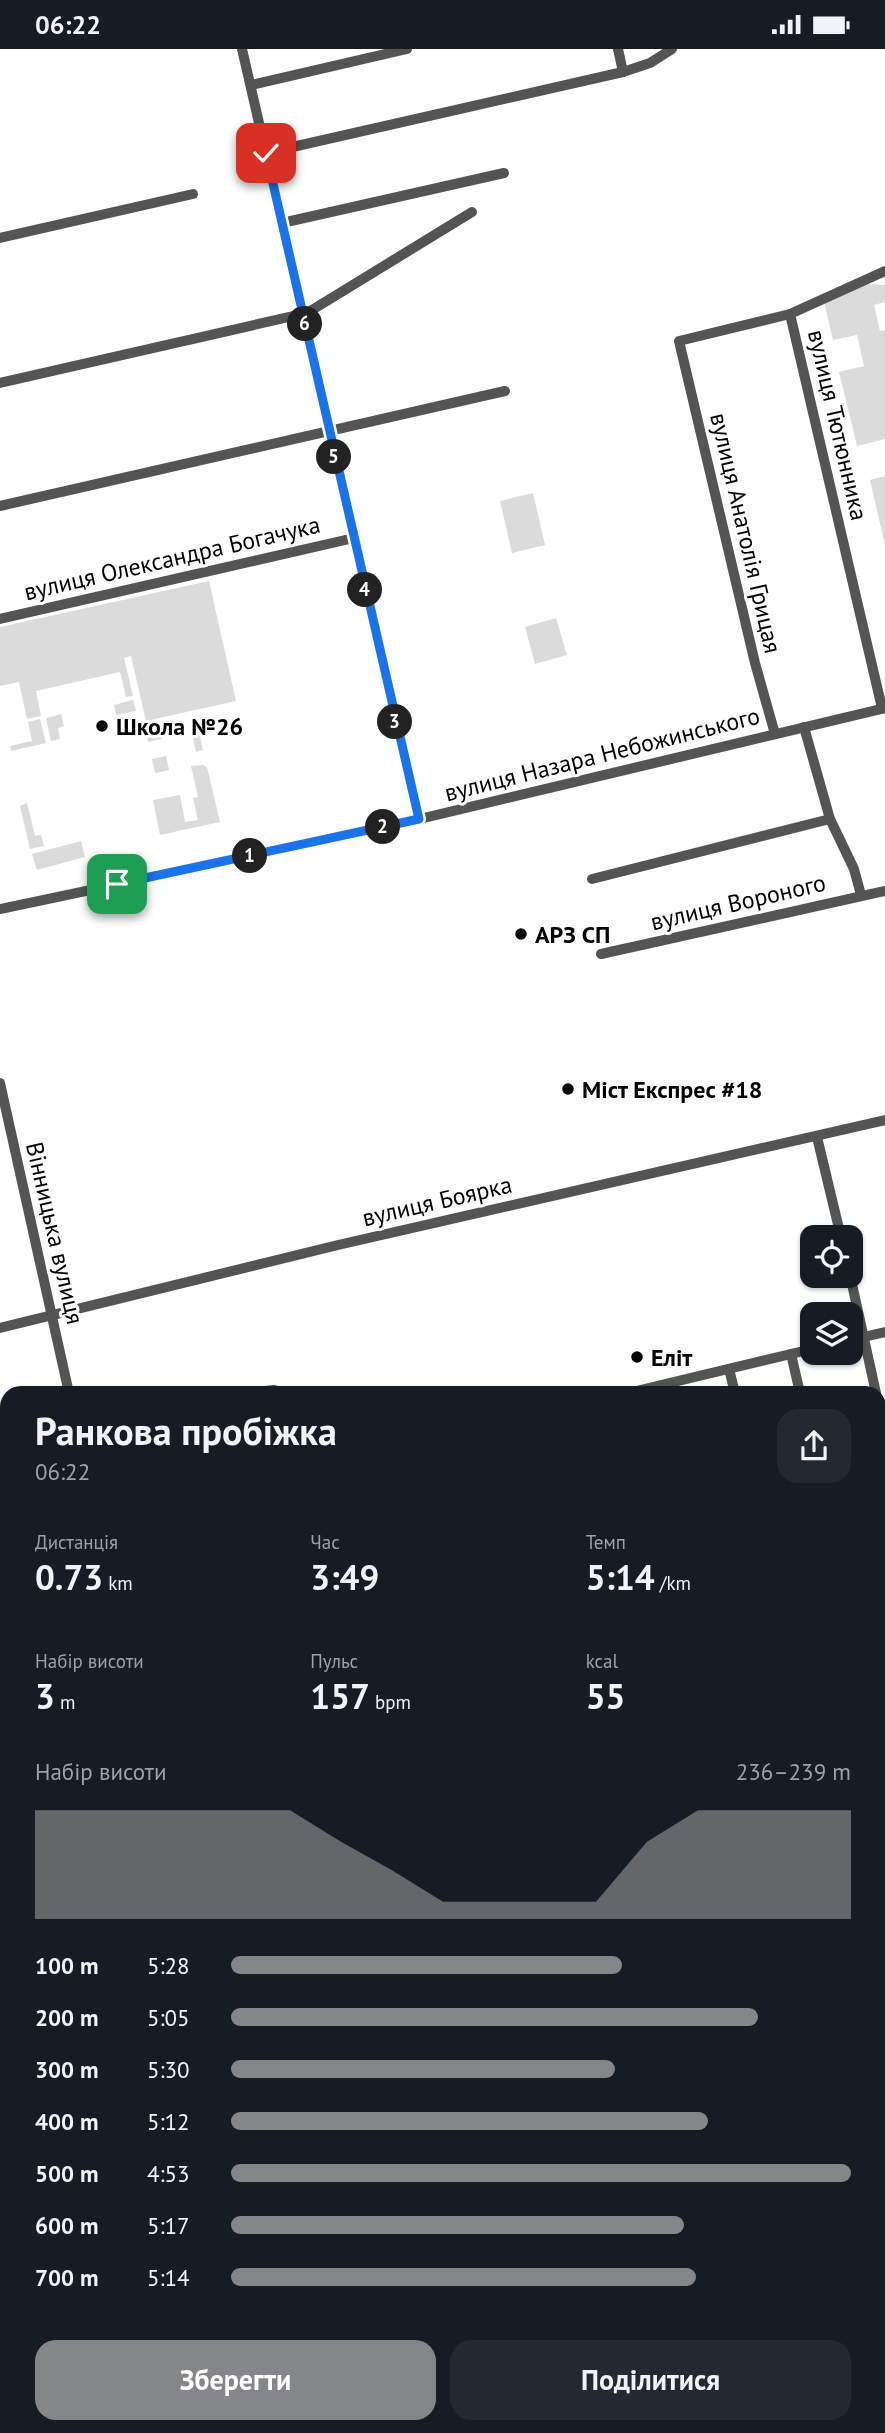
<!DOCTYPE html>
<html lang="uk">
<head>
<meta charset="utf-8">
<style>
  :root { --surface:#171b24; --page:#242831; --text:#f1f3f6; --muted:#9ea1a6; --accent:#858687 }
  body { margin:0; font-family:"PT Sans",sans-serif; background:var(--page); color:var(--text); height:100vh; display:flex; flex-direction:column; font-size:26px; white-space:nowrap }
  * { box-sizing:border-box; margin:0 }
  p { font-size:23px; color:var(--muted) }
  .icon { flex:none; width:38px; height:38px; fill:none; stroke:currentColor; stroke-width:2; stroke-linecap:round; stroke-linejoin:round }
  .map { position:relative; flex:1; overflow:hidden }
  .drawer { position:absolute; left:0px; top:1337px; width:886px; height:1048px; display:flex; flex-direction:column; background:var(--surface); border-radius:21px 21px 0 0; box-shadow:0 2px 5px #0004 }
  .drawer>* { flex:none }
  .buttons { position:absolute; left:800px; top:1176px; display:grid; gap:14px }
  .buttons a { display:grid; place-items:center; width:63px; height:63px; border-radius:14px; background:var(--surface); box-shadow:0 2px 5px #0004; font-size:35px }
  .pin { position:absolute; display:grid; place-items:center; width:60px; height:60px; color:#fff; margin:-30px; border-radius:14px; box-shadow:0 4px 10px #0006 }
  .km { position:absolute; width:35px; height:35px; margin:-18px; border-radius:50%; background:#222; color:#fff; font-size:19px; line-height:35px; text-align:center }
  .round { display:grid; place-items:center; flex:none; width:74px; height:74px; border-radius:21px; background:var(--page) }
  .overview { display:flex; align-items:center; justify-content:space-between; height:119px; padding:0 35px }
  h1 { font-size:38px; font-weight:700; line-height:52px }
  .figures { display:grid; grid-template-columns:repeat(3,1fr); gap:10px; height:119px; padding:7px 35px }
  .figures div { display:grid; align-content:center }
  .figures b { font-size:35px; font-weight:700 }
  .figures small { font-size:19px; font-weight:400 }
  .figures p { font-size:19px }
  .chart { height:196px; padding:14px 35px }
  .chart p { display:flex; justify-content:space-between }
  .chart svg { width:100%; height:126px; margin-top:7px; fill:var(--accent); opacity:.7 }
  .cta { display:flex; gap:14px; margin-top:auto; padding:14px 35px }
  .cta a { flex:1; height:80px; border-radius:21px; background:var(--accent); color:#fff; font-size:28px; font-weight:700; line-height:80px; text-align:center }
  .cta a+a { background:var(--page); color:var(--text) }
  ul { padding:0 35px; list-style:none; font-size:23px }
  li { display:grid; grid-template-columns:112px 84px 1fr; align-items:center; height:52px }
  li i { height:18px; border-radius:9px; background:var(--accent) }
  .status { display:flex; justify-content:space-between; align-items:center; height:49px; padding:0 35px; background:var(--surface); direction:ltr }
  .status svg { height:19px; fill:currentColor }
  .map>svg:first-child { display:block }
  .green { fill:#dbdbdb }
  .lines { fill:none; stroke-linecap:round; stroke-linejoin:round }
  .primary-casing { stroke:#dbdbdb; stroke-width:19 }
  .minor { stroke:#545454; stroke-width:10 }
  .tertiary { stroke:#545454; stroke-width:14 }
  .secondary { stroke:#212121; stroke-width:14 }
  .primary { stroke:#000; stroke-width:18 }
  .route-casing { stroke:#fff; stroke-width:14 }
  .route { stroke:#1a73e8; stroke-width:9 }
  .poi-dot { fill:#000; stroke:#fff; stroke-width:2.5 }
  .labels { text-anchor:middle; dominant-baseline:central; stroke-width:6; stroke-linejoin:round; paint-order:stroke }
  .street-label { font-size:24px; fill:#000; stroke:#fff }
  .poi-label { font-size:24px; font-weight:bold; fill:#000; stroke:#fff; text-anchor:start }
</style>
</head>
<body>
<div class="status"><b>06:22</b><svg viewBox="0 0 49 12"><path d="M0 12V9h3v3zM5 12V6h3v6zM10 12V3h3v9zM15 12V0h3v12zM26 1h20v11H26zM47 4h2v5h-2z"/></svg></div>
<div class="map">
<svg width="885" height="2384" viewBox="0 0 885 2384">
  <rect width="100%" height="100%" fill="#fff"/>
  <g class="green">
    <path d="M863,235L885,236V253L874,256L880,282L885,281V390L857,397L839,323L864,317L857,286L833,291L824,253Z"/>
    <path d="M885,427V496L870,431Z"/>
    <path d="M533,444L545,496L512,504L500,452Z"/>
    <path d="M209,532L236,652L146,672L131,607L124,609L133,647L126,648L120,623L36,642L41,667L27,670L19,633L0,637V578Z"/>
    <path d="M556,569L567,606L535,615L525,578Z"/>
    <path d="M133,651L136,662L116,666L114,656Z"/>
    <path d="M61,665L64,677L58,679L60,690L51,692L46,669Z"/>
    <path d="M40,670L46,694L11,702L10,697L32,692L28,673Z"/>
    <path d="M158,674L162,690L148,693L144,677Z"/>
    <path d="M197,674L203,701L196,703L190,676Z"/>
    <path d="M166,707L169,721L155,724L152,710Z"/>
    <path d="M203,716L207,718L220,773L160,786L153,751L180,746L185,773L198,771L193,749L198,748L191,717Z"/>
    <path d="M27,754L35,787L41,786L44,797L30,800L20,757Z"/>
    <path d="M81,792L85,808L37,821L32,805Z"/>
    <path d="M885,1877V2145L879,2147L878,1883Z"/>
    <path d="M529,2378H575L576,2384H531Z"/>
  </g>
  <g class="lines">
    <defs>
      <g id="primary">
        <path d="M878,1854L885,1848"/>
        <path d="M331,2384L337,2378"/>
      </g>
    </defs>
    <use href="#primary" class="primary-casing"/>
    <g class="minor">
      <path d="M242,0L419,770"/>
      <path d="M618,0L623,23"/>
      <path d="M251,36L407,0"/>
      <path d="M266,104L623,23L650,14L672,0"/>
      <path d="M282,174L504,124"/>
      <path d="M0,189L193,145"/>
      <path d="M790,265L882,659"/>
      <path d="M0,334L302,265L312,261L472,163"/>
      <path d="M0,457L505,342"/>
      <path d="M0,570L354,489"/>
      <path d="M804,678L830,770L854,820L861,846"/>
      <path d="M775,685L755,614L679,292L790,265L885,222"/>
      <path d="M592,830L830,770"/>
      <path d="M0,860L361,784L885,659"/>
      <path d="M601,905L885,842"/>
      <path d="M0,1034L69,1344"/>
      <path d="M817,1088L841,1188"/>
      <path d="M850,1226L876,1344"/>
      <path d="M0,1279L338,1196L885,1071"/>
      <path d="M850,1291L885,1283"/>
      <path d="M791,1305L800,1344"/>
      <path d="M729,1320L735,1344"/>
      <path d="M249,1344L274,1341L282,1344"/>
      <path d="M628,1344L812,1300"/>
      <path d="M878,1355L885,1383"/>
      <path d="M0,1377L7,1375"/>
      <path d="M0,1490L7,1488"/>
      <path d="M878,1567L885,1565"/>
      <path d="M7,1593L0,1595L7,1625"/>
      <path d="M878,1680L885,1707"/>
      <path d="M878,1722H885"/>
      <path d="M0,2154L7,2153"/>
      <path d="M732,2378L734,2384"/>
    </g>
    <path class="tertiary" d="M878,2155L885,2153"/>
    <g class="secondary">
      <path d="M0,2260L4,2277L1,2292L7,2320"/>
      <path d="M19,2378L20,2384"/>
      <path d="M33,2378L34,2384"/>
    </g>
    <use href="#primary" class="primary"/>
  </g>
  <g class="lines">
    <defs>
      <path id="route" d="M117,835L419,770L266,104"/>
    </defs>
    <use href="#route" class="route-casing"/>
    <use href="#route" class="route"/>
  </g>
  <g class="poi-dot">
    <circle cx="102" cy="677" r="7"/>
    <circle cx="521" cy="885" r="7"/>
    <circle cx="568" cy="1040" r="7"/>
    <circle cx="637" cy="1308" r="7"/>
  </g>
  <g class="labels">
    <g class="street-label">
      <text transform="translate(838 376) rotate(77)">вулиця Тютюнника</text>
      <text transform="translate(746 484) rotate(77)">вулиця Анатолія Грицая</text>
      <text transform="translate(172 509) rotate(-13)">вулиця Олександра Богачука</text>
      <text transform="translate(602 705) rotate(-14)">вулиця Назара Небожинського</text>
      <text transform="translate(738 853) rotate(-13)">вулиця Вороного</text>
      <text transform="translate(437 1152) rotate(-13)">вулиця Боярка</text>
      <text transform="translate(55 1184) rotate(77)">Вінницька вулиця</text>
    </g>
    <g class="poi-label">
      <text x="116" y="677">Школа №26</text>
      <text x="535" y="885">АРЗ СП</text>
      <text x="582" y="1040">Міст Експрес #18</text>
      <text x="651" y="1308">Еліт</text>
    </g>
  </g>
</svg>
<div class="buttons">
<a><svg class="icon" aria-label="locate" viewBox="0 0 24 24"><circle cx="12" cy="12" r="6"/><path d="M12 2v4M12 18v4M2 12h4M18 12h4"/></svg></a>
<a><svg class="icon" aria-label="layers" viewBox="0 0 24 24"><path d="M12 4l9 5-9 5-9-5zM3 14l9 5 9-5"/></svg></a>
</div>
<div class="pin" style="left:117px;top:835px;background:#1e9e55"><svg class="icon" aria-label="arrive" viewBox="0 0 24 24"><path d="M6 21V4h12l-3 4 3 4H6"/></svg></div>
<div class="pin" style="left:266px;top:104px;background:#d93025"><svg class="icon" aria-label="check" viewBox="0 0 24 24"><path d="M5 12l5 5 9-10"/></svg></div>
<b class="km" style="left:250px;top:807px">1</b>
<b class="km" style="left:383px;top:778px">2</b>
<b class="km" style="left:395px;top:673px">3</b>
<b class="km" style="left:365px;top:541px">4</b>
<b class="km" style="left:334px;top:408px">5</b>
<b class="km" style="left:305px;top:275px">6</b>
<section class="drawer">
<div class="overview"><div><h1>Ранкова пробіжка</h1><p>06:22</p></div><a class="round"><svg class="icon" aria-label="share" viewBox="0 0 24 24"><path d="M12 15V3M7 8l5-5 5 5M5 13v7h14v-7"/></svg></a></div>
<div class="figures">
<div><p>Дистанція</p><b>0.73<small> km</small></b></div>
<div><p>Час</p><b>3:49</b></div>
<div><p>Темп</p><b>5:14<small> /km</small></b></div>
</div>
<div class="figures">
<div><p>Набір висоти</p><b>3<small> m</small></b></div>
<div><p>Пульс</p><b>157<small> bpm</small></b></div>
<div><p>kcal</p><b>55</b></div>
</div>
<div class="chart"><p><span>Набір висоти</span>236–239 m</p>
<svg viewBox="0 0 160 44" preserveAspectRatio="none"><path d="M0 44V6L10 6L20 6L30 6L40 6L50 6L60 17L70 27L80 38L90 38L100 38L110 38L120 17L130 6L140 6L150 6L160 6V44z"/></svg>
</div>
<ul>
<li><b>100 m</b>5:28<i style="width:63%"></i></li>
<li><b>200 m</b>5:05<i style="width:85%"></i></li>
<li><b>300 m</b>5:30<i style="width:62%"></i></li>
<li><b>400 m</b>5:12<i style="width:77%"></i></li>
<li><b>500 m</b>4:53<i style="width:100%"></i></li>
<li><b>600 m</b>5:17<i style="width:73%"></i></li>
<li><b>700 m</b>5:14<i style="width:75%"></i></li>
</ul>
<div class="cta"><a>Зберегти</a><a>Поділитися</a></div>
</section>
</div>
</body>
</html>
